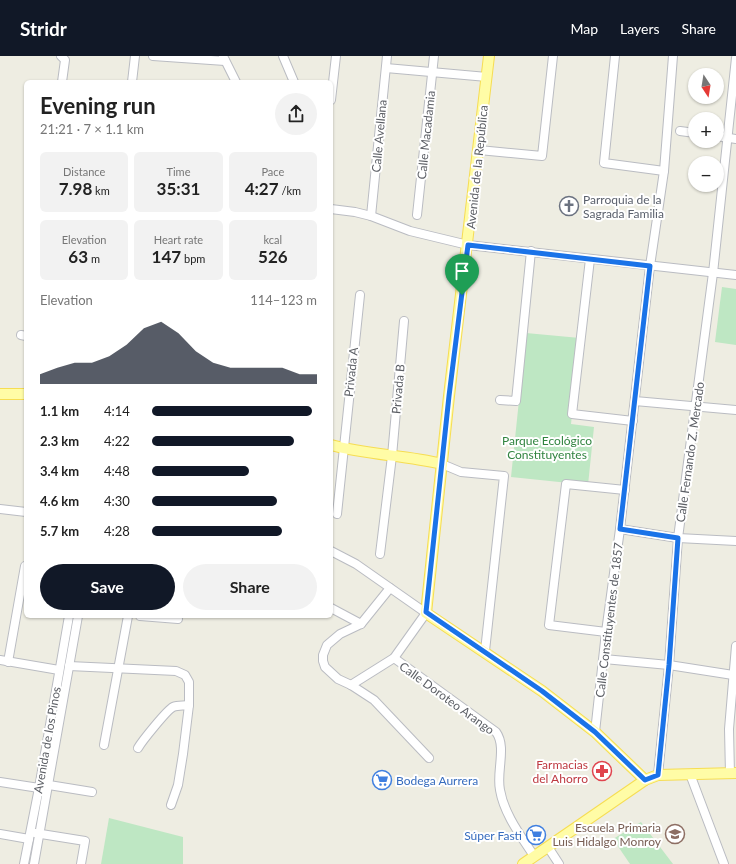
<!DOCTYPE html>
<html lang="en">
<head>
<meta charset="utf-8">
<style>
  :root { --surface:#fff; --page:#f2f2f2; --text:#222; --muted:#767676; --accent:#111827 }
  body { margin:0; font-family:Lato,sans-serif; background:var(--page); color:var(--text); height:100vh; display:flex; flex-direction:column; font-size:15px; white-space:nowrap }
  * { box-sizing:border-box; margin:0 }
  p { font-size:13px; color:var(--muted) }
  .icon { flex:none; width:22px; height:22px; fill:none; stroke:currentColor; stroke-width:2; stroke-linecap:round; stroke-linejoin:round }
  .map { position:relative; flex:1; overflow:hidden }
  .panel { position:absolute; left:24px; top:24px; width:309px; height:538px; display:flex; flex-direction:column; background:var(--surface); border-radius:6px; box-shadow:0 1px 3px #0004 }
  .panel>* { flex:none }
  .needle { width:26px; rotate:168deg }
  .controls { position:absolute; left:688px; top:12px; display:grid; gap:8px }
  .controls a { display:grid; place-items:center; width:36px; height:36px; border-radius:50%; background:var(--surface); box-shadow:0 1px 3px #0004; font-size:20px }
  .pin { position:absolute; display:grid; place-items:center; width:34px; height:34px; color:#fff; margin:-41px -17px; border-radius:50% 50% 50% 0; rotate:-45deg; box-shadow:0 0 4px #0007 }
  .pin .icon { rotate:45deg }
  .round { display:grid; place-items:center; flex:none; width:42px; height:42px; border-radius:21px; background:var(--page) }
  .overview { display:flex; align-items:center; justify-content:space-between; height:68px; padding:0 16px }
  h1 { font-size:22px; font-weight:700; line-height:30px }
  .figures { display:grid; grid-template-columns:repeat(3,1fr); gap:6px; height:68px; padding:4px 16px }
  .figures div { display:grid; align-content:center; border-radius:6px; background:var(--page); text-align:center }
  .figures b { font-size:17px; font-weight:700 }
  .figures small { font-size:11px; font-weight:400 }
  .figures p { font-size:11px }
  .chart { height:112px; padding:8px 16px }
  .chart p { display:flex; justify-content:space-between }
  .chart svg { width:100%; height:72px; margin-top:4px; fill:var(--accent); opacity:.7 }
  .button { display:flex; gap:8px; margin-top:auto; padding:8px 16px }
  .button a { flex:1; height:46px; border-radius:24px; background:var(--accent); color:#fff; font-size:16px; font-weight:700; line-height:46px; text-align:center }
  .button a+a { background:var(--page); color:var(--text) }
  ul { padding:0 16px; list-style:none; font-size:13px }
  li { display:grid; grid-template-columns:64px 48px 1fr; align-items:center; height:30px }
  li i { height:10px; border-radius:5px; background:var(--accent) }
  header { display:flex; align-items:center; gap:24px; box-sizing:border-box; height:56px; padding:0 20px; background:var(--accent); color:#fff }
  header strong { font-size:19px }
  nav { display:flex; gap:22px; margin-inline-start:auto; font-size:14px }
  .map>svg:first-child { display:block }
  .green { fill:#bee7c3 }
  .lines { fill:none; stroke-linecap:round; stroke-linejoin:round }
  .minor-casing { stroke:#babcc2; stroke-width:10 }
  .major-casing { stroke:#f6dd53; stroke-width:12 }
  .minor { stroke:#fff; stroke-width:8 }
  .major { stroke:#fffca6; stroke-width:10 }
  .route-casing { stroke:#fff; stroke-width:8 }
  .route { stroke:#1a73e8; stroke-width:5 }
  .labels { text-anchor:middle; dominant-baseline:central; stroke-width:4; stroke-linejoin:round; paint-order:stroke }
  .street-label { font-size:12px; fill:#5b5e64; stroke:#fff }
  .worship-label { font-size:12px; fill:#5b616d; stroke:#fff; text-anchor:start }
  .park-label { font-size:12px; fill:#318440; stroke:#fff }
  .health-label { font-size:12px; fill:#be3a42; stroke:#fff; text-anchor:end }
  .shop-label { font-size:12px; fill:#366cbe; stroke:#fff; text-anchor:start }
  .education-label { font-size:12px; fill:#785e54; stroke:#fff; text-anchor:end }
</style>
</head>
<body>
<header>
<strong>Stridr</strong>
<nav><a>Map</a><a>Layers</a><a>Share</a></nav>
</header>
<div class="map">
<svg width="736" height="808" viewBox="0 0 736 808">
  <rect width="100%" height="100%" fill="#eeede2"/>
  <g class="green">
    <path d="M722,231L736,233V289L715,286Z"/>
    <path d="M526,277L580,282L571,368L594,371L588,429L511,421Z"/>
    <path d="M109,762L183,781V808H101Z"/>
    <path d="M641,766L673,808H630L613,783Z"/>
  </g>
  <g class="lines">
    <defs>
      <g id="minor">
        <path d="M61,0L65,4L62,26"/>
        <path d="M153,0L225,5"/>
        <path d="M223,0L236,26"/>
        <path d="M283,0L294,26"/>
        <path d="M615,0L604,107L664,115"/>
        <path d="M386,12L487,21"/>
        <path d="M132,26L135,0"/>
        <path d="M331,44L336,0"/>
        <path d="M680,75L695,77"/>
        <path d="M717,80L736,83"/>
        <path d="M479,94L542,100L553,0"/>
        <path d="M331,153L355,156L371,160L410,175L468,189L736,219"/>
        <path d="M417,159L434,0"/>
        <path d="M371,160L387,0"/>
        <path d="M590,203L572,358L633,365"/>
        <path d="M21,279L26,280"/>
        <path d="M500,344L516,345L531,195"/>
        <path d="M635,345L736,354"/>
        <path d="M442,408L461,416L504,420L485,595"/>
        <path d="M0,453L26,456"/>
        <path d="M337,458L360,239"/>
        <path d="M620,473L678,482L736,485"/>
        <path d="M331,495L356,508L426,557L394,602L351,629"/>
        <path d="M380,498L392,400L404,265"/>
        <path d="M390,532L361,568L340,578L327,589L323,599V605L325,611L338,623L351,629L374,644L429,702"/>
        <path d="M331,552L361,568"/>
        <path d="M140,560L178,563"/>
        <path d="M606,576L549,569L566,428L625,434"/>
        <path d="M394,602L496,676C507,691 496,716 500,734C504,758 521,780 534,800"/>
        <path d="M604,603L669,609L733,619"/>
        <path d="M0,604L59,614"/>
        <path d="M8,606L25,510"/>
        <path d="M69,610L176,615L185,619L189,626V649L183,698L178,729L171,749"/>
        <path d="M595,676L606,576L620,473L650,210L664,115L673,0"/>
        <path d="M104,689L128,560"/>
        <path d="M138,692C142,685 167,654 173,651C178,649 184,650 189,649"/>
        <path d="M690,718L724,808"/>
        <path d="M730,718L729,673L736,590"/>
        <path d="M658,719L669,609L678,482L713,217L736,2"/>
        <path d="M0,726L39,732L49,729L92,736"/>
        <path d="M35,777L85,785L81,808"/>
        <path d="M0,778L29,783"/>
        <path d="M548,791L559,808"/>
        <path d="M24,808L39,732L69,560"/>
        <path d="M34,808L78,560"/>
      </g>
      <g id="major">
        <path d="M489,0L449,340L426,557L542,635L595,676L645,724"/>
        <path d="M0,338H26"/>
        <path d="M331,389C367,399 406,399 442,408"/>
        <path d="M523,808L645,724L658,719L736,717"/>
      </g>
    </defs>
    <use href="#minor" class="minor-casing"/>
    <use href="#major" class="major-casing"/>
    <use href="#minor" class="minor"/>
    <use href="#major" class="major"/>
  </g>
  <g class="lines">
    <defs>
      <path id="route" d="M468,189L650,210L620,473L678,482L669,609L658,719L645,724L595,676L542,635L426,556L449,340Z"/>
    </defs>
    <use href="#route" class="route-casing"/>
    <use href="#route" class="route"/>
  </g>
  <defs>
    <symbol id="church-ring" viewBox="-11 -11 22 22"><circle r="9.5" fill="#fff" stroke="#6b7280" stroke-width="1.5"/><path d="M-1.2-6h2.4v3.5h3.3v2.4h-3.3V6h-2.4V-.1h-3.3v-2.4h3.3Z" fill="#6b7280"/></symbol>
    <symbol id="pharmacy-ring" viewBox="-11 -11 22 22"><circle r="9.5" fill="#fff" stroke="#e0444e" stroke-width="1.5"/><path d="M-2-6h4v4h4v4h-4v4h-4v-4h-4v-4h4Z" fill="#e0444e"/></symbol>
    <symbol id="supermarket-ring" viewBox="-11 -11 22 22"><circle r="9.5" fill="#fff" stroke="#3f7fe0" stroke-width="1.5"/><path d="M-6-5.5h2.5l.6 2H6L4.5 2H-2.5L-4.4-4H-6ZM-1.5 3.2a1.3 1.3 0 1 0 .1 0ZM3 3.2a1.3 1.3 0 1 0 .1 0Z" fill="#3f7fe0"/></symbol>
    <symbol id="school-ring" viewBox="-11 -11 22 22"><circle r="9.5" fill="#fff" stroke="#8d6e63" stroke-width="1.5"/><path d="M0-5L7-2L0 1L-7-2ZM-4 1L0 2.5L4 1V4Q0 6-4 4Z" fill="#8d6e63"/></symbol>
  </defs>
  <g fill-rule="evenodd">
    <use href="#church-ring" x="558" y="139" width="22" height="22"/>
    <use href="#pharmacy-ring" x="591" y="704" width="22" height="22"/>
    <use href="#supermarket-ring" x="371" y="713" width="22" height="22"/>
    <use href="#school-ring" x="664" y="767" width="22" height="22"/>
    <use href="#supermarket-ring" x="525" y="768" width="22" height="22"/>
  </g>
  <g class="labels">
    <g class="street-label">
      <text transform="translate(426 79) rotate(-84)">Calle Macadamia</text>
      <text transform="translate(379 80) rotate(-85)">Calle Avellana</text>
      <text transform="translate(477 111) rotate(-84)">Avenida de la República</text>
      <text transform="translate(351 316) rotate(-84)">Privada A</text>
      <text transform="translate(398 333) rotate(-85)">Privada B</text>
      <text transform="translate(690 396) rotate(-82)">Calle Fernando Z. Mercado</text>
      <text transform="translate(609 564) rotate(-83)">Calle Constituyentes de 1857</text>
      <text transform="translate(447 642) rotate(36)">Calle Doroteo Arango</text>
      <text transform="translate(47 684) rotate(-80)">Avenida de los Pinos</text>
    </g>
    <g class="worship-label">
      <text x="583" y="143">Parroquia de la<tspan x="583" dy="14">Sagrada Familia</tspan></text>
    </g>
    <g class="park-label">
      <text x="547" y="384">Parque Ecológico<tspan x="547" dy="14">Constituyentes</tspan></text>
    </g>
    <g class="health-label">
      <text x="588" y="708">Farmacias<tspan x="588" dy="14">del Ahorro</tspan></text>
    </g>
    <g class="shop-label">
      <text x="396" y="724">Bodega Aurrera</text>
      <text x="522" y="779" text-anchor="end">Súper Fasti</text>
    </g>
    <g class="education-label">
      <text x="661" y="771">Escuela Primaria<tspan x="661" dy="14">Luis Hidalgo Monroy</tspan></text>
    </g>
  </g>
</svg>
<div class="controls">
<a><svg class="needle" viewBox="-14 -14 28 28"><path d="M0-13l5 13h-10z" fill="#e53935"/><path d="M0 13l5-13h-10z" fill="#767676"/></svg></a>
<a>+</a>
<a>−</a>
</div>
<div class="pin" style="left:462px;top:239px;background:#1e9e55"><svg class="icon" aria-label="arrive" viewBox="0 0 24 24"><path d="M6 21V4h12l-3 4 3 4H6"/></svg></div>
<section class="panel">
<div class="overview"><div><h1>Evening run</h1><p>21:21 · 7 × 1.1 km</p></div><a class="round"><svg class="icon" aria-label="share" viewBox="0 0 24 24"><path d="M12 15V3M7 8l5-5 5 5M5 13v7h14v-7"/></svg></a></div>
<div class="figures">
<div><p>Distance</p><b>7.98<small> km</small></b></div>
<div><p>Time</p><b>35:31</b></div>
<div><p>Pace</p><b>4:27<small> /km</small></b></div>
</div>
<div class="figures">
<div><p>Elevation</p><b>63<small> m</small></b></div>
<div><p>Heart rate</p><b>147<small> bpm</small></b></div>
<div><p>kcal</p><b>526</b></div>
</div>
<div class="chart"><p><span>Elevation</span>114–123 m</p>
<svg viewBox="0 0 160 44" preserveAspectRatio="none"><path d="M0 44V38L10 34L20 31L30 31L40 27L50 20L60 10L70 6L80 13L90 24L100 31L110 34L120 34L130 34L140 34L150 38L160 38V44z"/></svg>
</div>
<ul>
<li><b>1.1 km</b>4:14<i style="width:97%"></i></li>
<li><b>2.3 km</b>4:22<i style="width:86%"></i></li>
<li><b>3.4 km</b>4:48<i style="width:59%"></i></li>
<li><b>4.6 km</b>4:30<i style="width:76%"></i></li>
<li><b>5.7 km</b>4:28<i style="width:79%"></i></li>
</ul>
<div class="button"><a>Save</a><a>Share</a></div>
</section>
</div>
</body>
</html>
